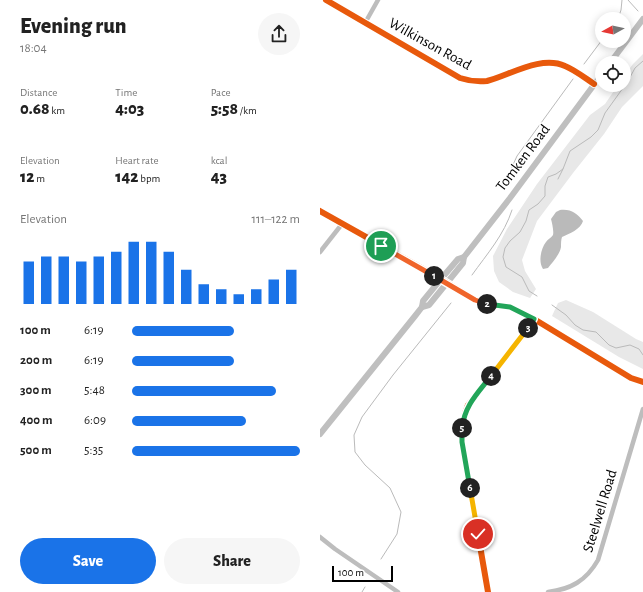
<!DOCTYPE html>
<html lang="en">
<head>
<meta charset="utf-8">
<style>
  :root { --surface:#fff; --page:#f6f6f6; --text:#222; --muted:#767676; --accent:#1a73e8 }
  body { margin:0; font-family:"Alegreya Sans",sans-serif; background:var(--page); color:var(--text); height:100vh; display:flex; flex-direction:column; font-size:15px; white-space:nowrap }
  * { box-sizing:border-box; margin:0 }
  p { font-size:13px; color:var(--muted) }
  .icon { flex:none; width:22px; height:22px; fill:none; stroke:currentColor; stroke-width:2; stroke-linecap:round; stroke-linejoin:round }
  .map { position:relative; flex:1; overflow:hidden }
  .drawer { display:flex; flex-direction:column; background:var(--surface); width:320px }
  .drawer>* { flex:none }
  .needle { width:26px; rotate:262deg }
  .tools { position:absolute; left:275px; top:12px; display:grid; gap:8px }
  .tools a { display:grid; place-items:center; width:36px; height:36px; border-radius:50%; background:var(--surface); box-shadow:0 2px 10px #0003; font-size:20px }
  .scale { position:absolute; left:12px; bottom:10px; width:61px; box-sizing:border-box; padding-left:4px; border:2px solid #000; border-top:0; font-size:11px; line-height:14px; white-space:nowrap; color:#000; -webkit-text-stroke:3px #fff; paint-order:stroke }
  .pin { position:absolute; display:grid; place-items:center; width:34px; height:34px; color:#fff; margin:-17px; border:2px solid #fff; border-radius:50%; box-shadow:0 1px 4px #0007 }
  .km { position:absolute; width:20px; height:20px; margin:-10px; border-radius:50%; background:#222; color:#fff; font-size:11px; line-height:20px; text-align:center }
  .round { display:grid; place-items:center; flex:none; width:42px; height:42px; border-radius:21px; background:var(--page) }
  .summary { display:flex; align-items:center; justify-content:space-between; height:68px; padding:0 20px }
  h1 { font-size:22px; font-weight:800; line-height:30px }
  .stats { display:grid; grid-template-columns:repeat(3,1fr); gap:6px; height:68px; padding:4px 20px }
  .stats div { display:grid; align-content:center }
  .stats b { font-size:17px; font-weight:800 }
  .stats small { font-size:11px; font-weight:400 }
  .stats p { font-size:11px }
  .chart { height:112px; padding:8px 20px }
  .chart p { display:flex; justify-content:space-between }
  .chart svg { width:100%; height:72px; margin-top:4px; stroke:var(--accent); stroke-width:6 }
  .button { display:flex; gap:8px; margin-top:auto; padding:8px 20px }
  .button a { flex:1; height:46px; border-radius:24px; background:var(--accent); color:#fff; font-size:16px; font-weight:800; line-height:46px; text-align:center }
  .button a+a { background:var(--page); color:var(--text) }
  ul { padding:0 20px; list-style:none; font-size:13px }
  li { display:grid; grid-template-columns:64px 48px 1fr; align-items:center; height:30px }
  li i { height:10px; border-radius:5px; background:var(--accent) }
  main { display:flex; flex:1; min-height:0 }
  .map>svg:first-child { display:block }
  .green { fill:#e8e8e8 }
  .water { fill:#bababa }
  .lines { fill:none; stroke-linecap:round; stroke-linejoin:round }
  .stream { stroke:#bababa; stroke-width:1 }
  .minor { stroke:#bdbdbd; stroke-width:4.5 }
  .secondary { stroke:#bfbfbf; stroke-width:6 }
  .cycleway-casing { stroke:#fff; stroke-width:8 }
  .cycleway { stroke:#e8590c; stroke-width:6 }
  .split-1-casing { stroke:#fff; stroke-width:8 }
  .split-2-casing { stroke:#fff; stroke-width:8 }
  .split-3-casing { stroke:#fff; stroke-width:8 }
  .split-4-casing { stroke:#fff; stroke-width:8 }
  .split-5-casing { stroke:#fff; stroke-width:8 }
  .split-6-casing { stroke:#fff; stroke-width:8 }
  .split-7-casing { stroke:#fff; stroke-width:8 }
  .split-1 { stroke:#f0652b; stroke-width:5 }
  .split-2 { stroke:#f0652b; stroke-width:5 }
  .split-3 { stroke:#22a559; stroke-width:5 }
  .split-4 { stroke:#f5b400; stroke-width:5 }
  .split-5 { stroke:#22a559; stroke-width:5 }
  .split-6 { stroke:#22a559; stroke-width:5 }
  .split-7 { stroke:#f5b400; stroke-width:5 }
  .labels { text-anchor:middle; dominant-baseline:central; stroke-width:3; stroke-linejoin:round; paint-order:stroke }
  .street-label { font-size:15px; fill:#000; stroke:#fff }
</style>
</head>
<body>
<main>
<section class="drawer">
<div class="summary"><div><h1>Evening run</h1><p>18:04</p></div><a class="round"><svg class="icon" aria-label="share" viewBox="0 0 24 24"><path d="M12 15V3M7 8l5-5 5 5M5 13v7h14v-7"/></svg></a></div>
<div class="stats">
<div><p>Distance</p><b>0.68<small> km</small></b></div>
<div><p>Time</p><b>4:03</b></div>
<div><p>Pace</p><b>5:58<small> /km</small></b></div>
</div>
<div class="stats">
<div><p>Elevation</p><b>12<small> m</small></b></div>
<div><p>Heart rate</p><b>142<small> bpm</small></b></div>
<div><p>kcal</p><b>43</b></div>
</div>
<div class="chart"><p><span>Elevation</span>111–122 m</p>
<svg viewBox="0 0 160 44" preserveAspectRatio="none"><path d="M5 44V18M15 44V15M25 44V15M35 44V18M45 44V15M55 44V12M65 44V6M75 44V6M85 44V12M95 44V23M105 44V32M115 44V35M125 44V38M135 44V35M145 44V29M155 44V23"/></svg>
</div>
<ul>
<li><b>100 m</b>6:19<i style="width:61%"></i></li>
<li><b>200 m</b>6:19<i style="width:61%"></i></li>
<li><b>300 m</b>5:48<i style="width:86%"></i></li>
<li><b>400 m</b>6:09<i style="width:68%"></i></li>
<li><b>500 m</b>5:35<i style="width:100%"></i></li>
</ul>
<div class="button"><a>Save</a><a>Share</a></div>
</section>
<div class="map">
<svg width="323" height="592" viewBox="0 0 323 592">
  <rect width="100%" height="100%" fill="#fff"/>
  <g class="green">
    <path d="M323,54V86L302,107L284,134L253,173L217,221L202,260L205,271L216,289L210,298L193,292L179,282L174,271L173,256L187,229L217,184L270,115L285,104L298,85H304V76L313,64Z"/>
    <path d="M246,300L273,312L316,339L323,342V369L299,357L232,316L238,303Z"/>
  </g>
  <path class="water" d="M240,210C252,209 256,213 263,221C261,229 249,234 242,237C241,240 241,243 241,247C240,254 232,263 228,268L223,269C218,262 221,248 226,242C228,239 231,238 233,235C234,231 232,223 231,219L236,212Z"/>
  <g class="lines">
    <g class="stream">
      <path d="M308,0L318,11"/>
      <path d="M298,19L301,10L302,0"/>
      <path d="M264,64L282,40"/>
      <path d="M192,177V167L197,156L253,79"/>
      <path d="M238,179L243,169"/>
      <path d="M152,275C167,254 184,235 192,210"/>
      <path d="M217,296L209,291L202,277L186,267L183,257L185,248L190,241L200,232L206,221L209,210L218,204L225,196V186L228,177L236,174L243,169L250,151L271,137L278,130L285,113L308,81L315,68L323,61"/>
      <path d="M232,305L246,315L255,325L263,330L276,332L289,345L296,348L310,345L319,349L323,355"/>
      <path d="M61,559L77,534L81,512L70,488L45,465L35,452L34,435L42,417L73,375L131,303"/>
      <path d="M42,592L45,587"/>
    </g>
    <g class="minor">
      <path d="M6,0L140,78C149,81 157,82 167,81C190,75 221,55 245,66C255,70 265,78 274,84"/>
      <path d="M45,23L58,0"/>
      <path d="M0,211L121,279L155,300L162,303L190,307L214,319L311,378L323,382"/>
      <path d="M0,252L22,224"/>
      <path d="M0,537L15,549L78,592"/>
      <path d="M168,592L142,442C141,428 143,417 148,405L205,333L214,319"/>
      <path d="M228,592C251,589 266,581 278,560L323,409"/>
    </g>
    <g class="secondary">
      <path d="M290,63L323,19"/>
      <path d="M102,307L109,305L143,263L144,257L190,198L282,74"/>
      <path d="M0,434L95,316L102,307L103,301L121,279L138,259L144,257"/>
    </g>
    <defs>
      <g id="cycleway">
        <path d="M6,0L140,78C149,81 157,82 167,81C190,75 221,55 245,66C255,70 265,78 274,84"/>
        <path d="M0,211L121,279L155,300L162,303L190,307L214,319L311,378L323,382"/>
        <path d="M168,592L142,442C141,428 143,417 148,405L205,333L214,319"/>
      </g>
    </defs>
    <use href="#cycleway" class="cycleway-casing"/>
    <use href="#cycleway" class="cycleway"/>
  </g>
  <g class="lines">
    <defs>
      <path id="split-1" d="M61,246L114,276"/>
      <path id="split-2" d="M114,276L155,300L167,304"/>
      <path id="split-3" d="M167,304L190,307L214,319L208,328"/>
      <path id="split-4" d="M171,376L208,328"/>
      <path id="split-5" d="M142,428C145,405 157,394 171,376"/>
      <path id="split-6" d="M142,428V442L150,488"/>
      <path id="split-7" d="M150,488L158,534"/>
    </defs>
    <use href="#split-1" class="split-1-casing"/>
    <use href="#split-2" class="split-2-casing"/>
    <use href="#split-3" class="split-3-casing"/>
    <use href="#split-4" class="split-4-casing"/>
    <use href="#split-5" class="split-5-casing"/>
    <use href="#split-6" class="split-6-casing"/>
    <use href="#split-7" class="split-7-casing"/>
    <use href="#split-1" class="split-1"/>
    <use href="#split-2" class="split-2"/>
    <use href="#split-3" class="split-3"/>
    <use href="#split-4" class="split-4"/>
    <use href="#split-5" class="split-5"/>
    <use href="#split-6" class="split-6"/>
    <use href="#split-7" class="split-7"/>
  </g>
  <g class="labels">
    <g class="street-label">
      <text transform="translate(110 44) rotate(29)">Wilkinson Road</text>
      <text transform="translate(203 158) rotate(-53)">Tomken Road</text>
      <text transform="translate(280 511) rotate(-73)">Steelwell Road</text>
    </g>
  </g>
</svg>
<div class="tools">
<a><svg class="needle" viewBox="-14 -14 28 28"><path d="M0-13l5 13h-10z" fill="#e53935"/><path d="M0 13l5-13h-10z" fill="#767676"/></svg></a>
<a><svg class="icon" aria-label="locate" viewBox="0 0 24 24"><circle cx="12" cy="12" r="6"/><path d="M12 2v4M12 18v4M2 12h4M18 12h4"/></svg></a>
</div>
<div class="scale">100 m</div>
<div class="pin" style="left:61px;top:246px;background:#1e9e55"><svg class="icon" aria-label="arrive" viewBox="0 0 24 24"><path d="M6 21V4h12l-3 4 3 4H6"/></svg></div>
<div class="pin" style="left:158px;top:534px;background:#d93025"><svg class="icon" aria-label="check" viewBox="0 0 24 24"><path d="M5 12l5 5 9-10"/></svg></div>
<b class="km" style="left:114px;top:276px">1</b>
<b class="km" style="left:167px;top:304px">2</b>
<b class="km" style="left:208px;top:328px">3</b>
<b class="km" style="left:171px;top:376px">4</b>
<b class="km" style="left:142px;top:428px">5</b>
<b class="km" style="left:150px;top:488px">6</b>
</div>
</main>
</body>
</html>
